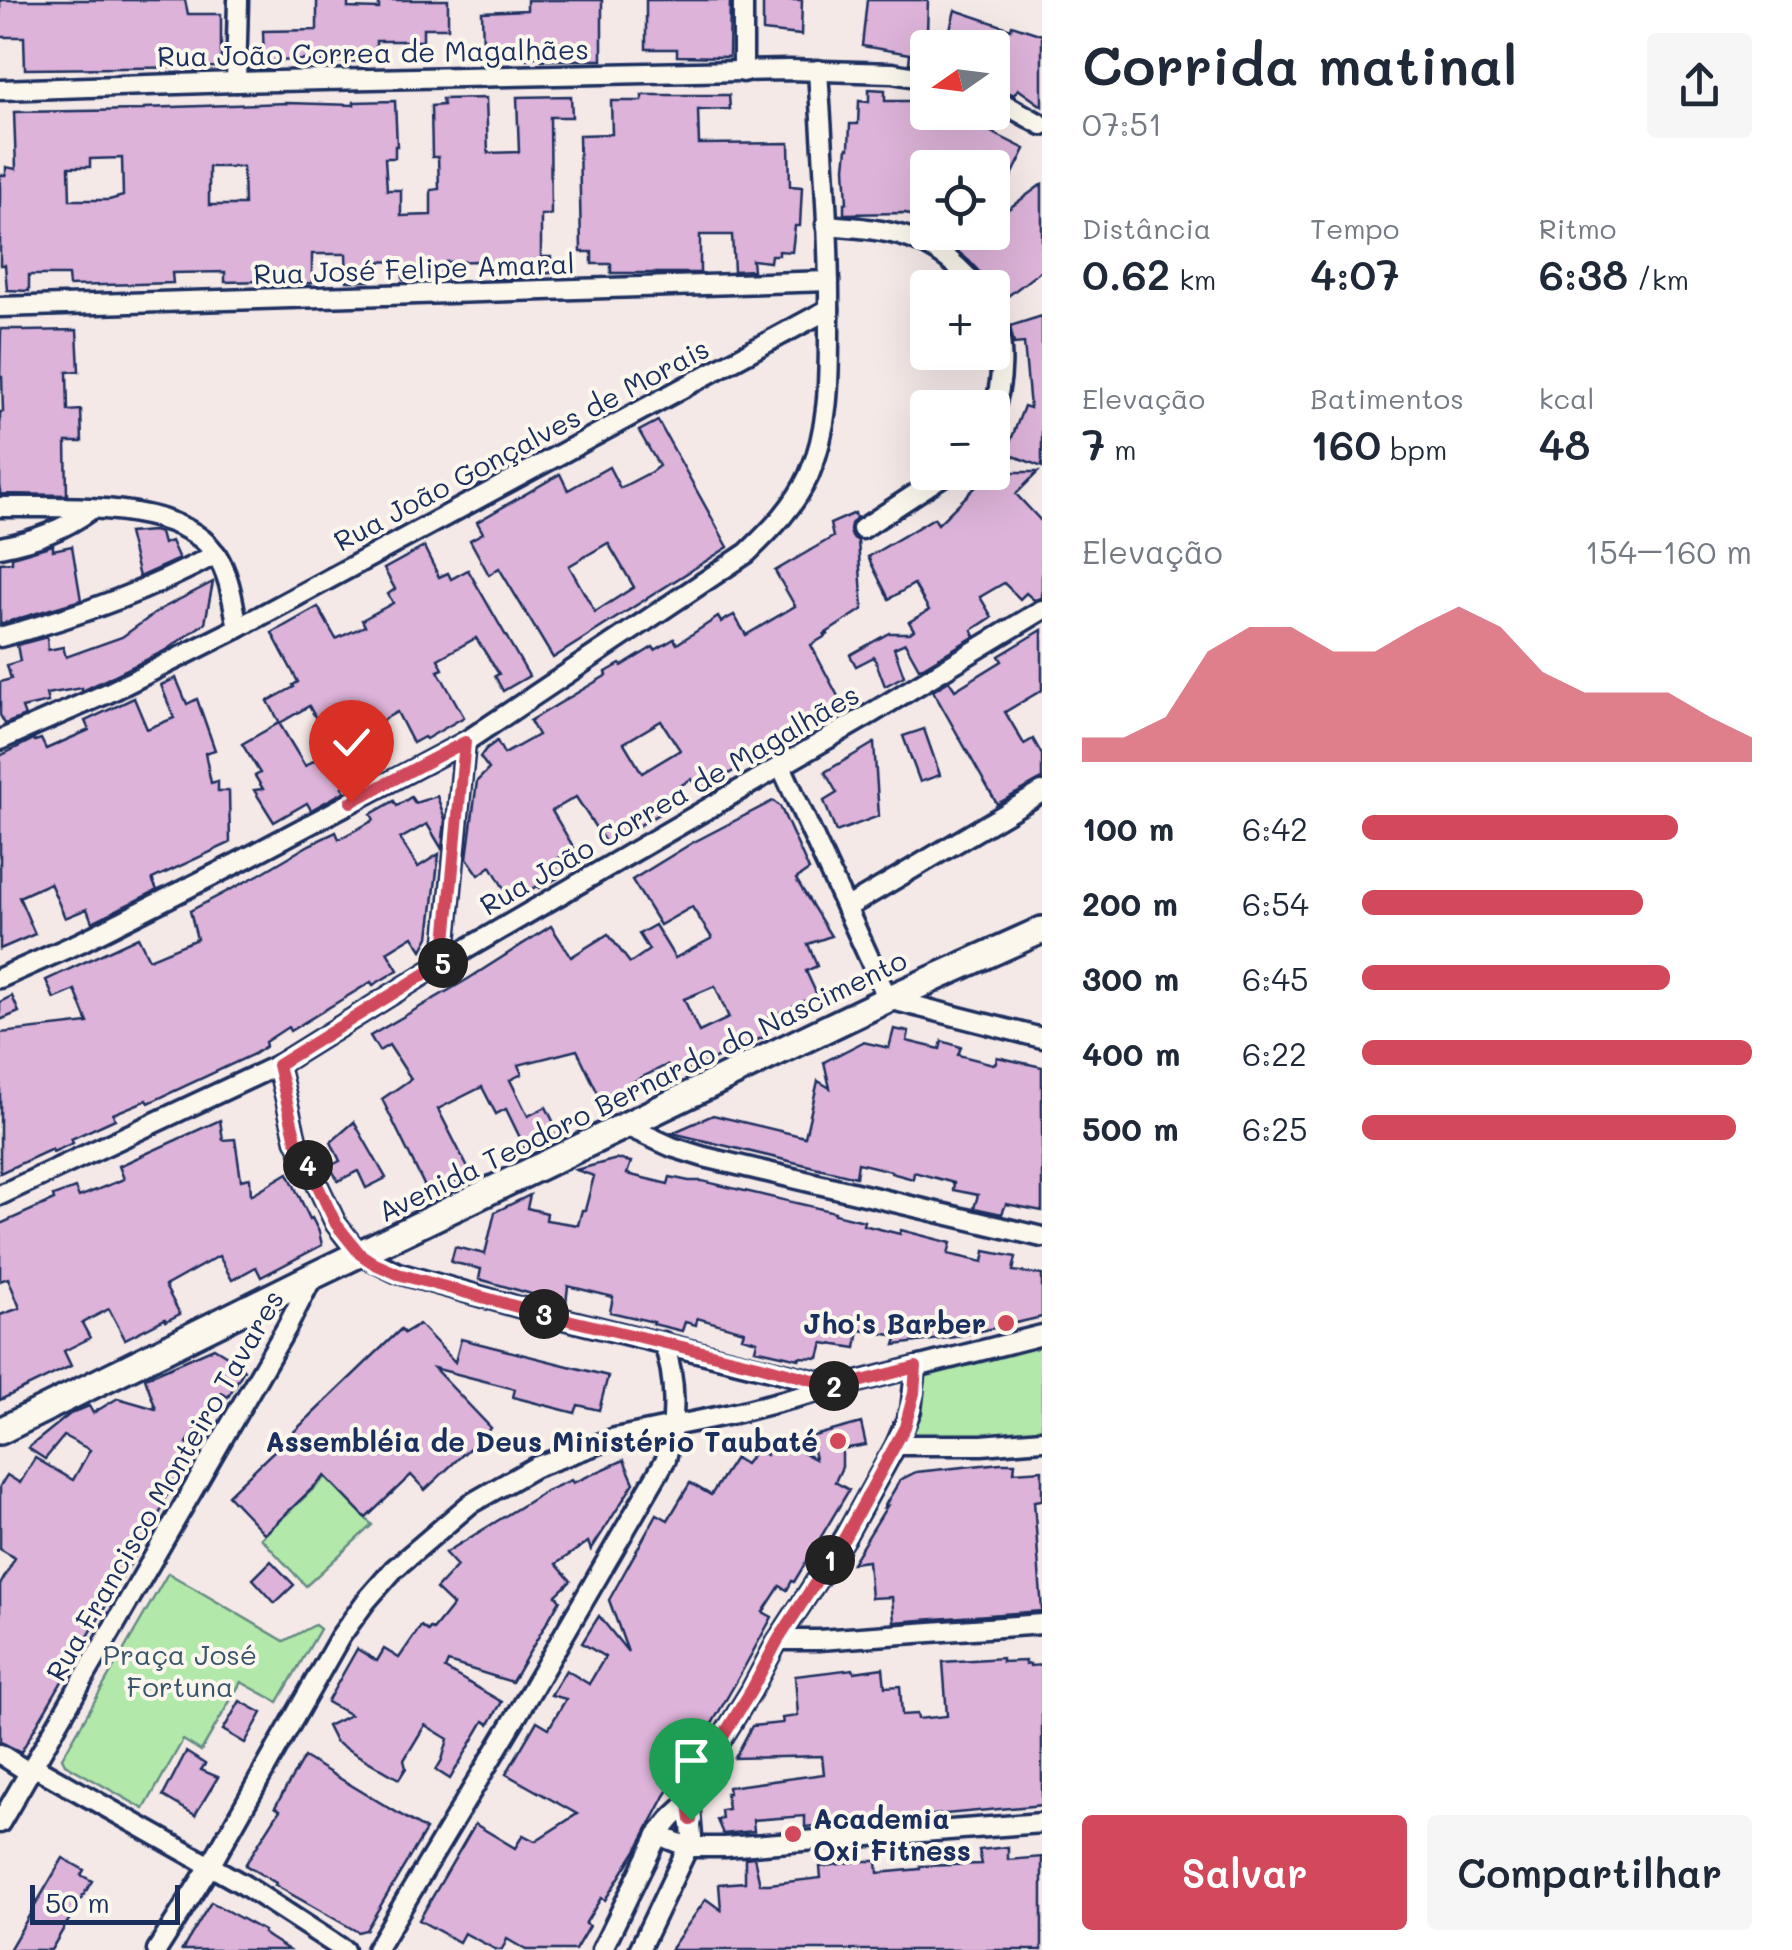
<!DOCTYPE html>
<html lang="pt">
<head>
<meta charset="utf-8">
<style>
  :root { --surface:#fff; --page:#f6f6f7; --text:#1f2937; --muted:#747a83; --accent:#d1495b }
  body { margin:0; font-family:Mali,sans-serif; background:var(--page); color:var(--text); height:100vh; display:flex; flex-direction:column; font-size:38px; white-space:nowrap }
  * { box-sizing:border-box; margin:0 }
  p { font-size:32px; color:var(--muted) }
  .icon { flex:none; width:55px; height:55px; fill:none; stroke:currentColor; stroke-width:2; stroke-linecap:round; stroke-linejoin:round }
  .map { position:relative; flex:1; overflow:hidden }
  .panel { display:flex; flex-direction:column; background:var(--surface); width:750px }
  .panel>* { flex:none }
  .needle { width:65px; rotate:256deg }
  .tools { position:absolute; left:910px; top:30px; display:grid; gap:20px }
  .tools a { display:grid; place-items:center; width:100px; height:100px; border-radius:10px; background:var(--surface); box-shadow:0 10px 40px #0002; font-size:50px }
  .scale { position:absolute; left:30px; bottom:25px; width:150px; box-sizing:border-box; padding-left:10px; border:5px solid #1b2f5e; border-top:0; font-size:28px; line-height:35px; white-space:nowrap; color:#1b2f5e; -webkit-text-stroke:8px #fbf7ec; paint-order:stroke }
  .pin { position:absolute; display:grid; place-items:center; width:85px; height:85px; color:#fff; margin:-102px -42px; border-radius:50% 50% 50% 0; rotate:-45deg; box-shadow:0 0 10px #0007 }
  .pin .icon { rotate:45deg }
  .km { position:absolute; width:50px; height:50px; margin:-25px; border-radius:50%; background:#222; color:#fff; font-size:28px; line-height:50px; text-align:center }
  .round { display:grid; place-items:center; flex:none; width:105px; height:105px; border-radius:10px; background:var(--page) }
  .summary { display:flex; align-items:center; justify-content:space-between; height:170px; padding:0 40px }
  h1 { font-size:55px; font-weight:600; line-height:75px }
  .metrics { display:grid; grid-template-columns:repeat(3,1fr); gap:15px; height:170px; padding:10px 40px }
  .metrics div { display:grid; align-content:center }
  .metrics b { font-size:42px; font-weight:600 }
  .metrics small { font-size:28px; font-weight:400 }
  .metrics p { font-size:28px }
  .chart { height:280px; padding:20px 40px }
  .chart p { display:flex; justify-content:space-between }
  .chart svg { width:100%; height:180px; margin-top:10px; fill:var(--accent); opacity:.7 }
  .button { display:flex; gap:20px; margin-top:auto; padding:20px 40px }
  .button a { flex:1; height:115px; border-radius:10px; background:var(--accent); color:#fff; font-size:40px; font-weight:600; line-height:115px; text-align:center }
  .button a+a { background:var(--page); color:var(--text) }
  ul { padding:0 40px; list-style:none; font-size:32px }
  li { display:grid; grid-template-columns:160px 120px 1fr; align-items:center; height:75px }
  li i { height:25px; border-radius:12px; background:var(--accent) }
  main { display:flex; flex:1; min-height:0 }
  .map>svg:first-child { display:block }
  .green { fill:#b2e8aa; stroke:#668c84; stroke-width:2.5 }
  .building { fill:#ddb3d9; stroke:#1b2f5e; stroke-width:2.5; fill-rule:evenodd }
  .lines { fill:none; stroke-linecap:round; stroke-linejoin:round }
  .street-casing { stroke:#1b2f5e; stroke-width:25 }
  .secondary-casing { stroke:#1b2f5e; stroke-width:32 }
  .street { stroke:#fbf7ec; stroke-width:18 }
  .secondary { stroke:#fbf7ec; stroke-width:25 }
  .route-casing { stroke:#fff; stroke-width:20 }
  .route { stroke:#d1495b; stroke-width:12 }
  .poi-dot { fill:#d1495b; stroke:#fbf7ec; stroke-width:4 }
  .labels { text-anchor:middle; dominant-baseline:central; stroke-width:8; stroke-linejoin:round; paint-order:stroke }
  .street-label { font-size:28px; fill:#1b2f5e; stroke:#fbf7ec }
  .poi-label { font-size:28px; font-weight:bold; fill:#1b2f5e; stroke:#fbf7ec; text-anchor:end }
  .park-label { font-size:28px; fill:#39546d; stroke:#fbf7ec }
</style>
</head>
<body>
<main>
<div class="map">
<svg width="1042" height="1950" viewBox="0 0 1042 1950">
  <rect width="100%" height="100%" fill="#f5e9e8"/>
  <filter id="ink" filterUnits="userSpaceOnUse"><feTurbulence type="fractalNoise" baseFrequency=".01" numOctaves="2"/><feDisplacementMap in="SourceGraphic" scale="20" xChannelSelector="R" yChannelSelector="G"/><feConvolveMatrix kernelMatrix="1 2 1 2 8 2 1 2 1" color-interpolation-filters="sRGB"/></filter>
  <g filter="url(#ink)">
    <g class="green">
      <path d="M1042,1340V1439L898,1445L920,1369Z"/>
      <path d="M326,1477L372,1525L306,1586L261,1538Z"/>
      <path d="M168,1573L284,1641L315,1625L320,1629L278,1702L241,1682L201,1751L183,1740L144,1809L65,1764L62,1758Z"/>
    </g>
    <g class="building">
      <path d="M0,0H185L188,14H221V67L25,69L24,37H0Z"/>
      <path d="M317,0H348V8L379,9V0H448V28H423V41H376V55L363,56V61L310,63V60L264,61L263,31L317,30Z"/>
      <path d="M527,0H602V60H542L543,55L527,59V49H483L482,12L527,10Z"/>
      <path d="M646,0H730L729,57L677,56V49H646Z"/>
      <path d="M763,0H802L801,35L763,31Z"/>
      <path d="M867,0H928L926,66L909,63L910,54L862,46Z"/>
      <path d="M955,10L1011,29L1012,25L1042,35V106L1018,89L1014,95L992,85V48H945Z"/>
      <path d="M869,89L885,90V101H911V112L995,113L987,130L1025,149L992,216V168H928V225L906,213L844,214V203H847L845,167L847,148H849L850,124H858L859,101L869,102Z"/>
      <path d="M642,95H729L730,109L698,110L699,144L789,143L790,186L802,187L800,226H795L792,252L779,251V255H771L770,262L752,260L753,270L734,271L732,235H700V273H611V264H592V252H581L579,135L612,134L611,101H642Z"/>
      <path d="M571,96L572,117H550L551,215H541V257H551V273L523,274V278L492,279V262L478,261L446,262V279L403,280V261L369,262L370,281H347L346,254H312V283L296,284L295,271H265V281L225,282V272L172,273L173,283L69,286L68,275H29V291L7,290L5,265H0V175H6V167L16,169L14,112L144,110V108L287,103L354,105V102L395,101L397,146H395V158H385L387,190H401V216L431,215V190L439,189L438,157H432L431,106L443,105L442,99L486,98L488,153L519,152L517,97ZM122,158L123,196L109,200H70L69,167H90V159ZM209,167H243L244,205H209Z"/>
      <path d="M1042,184V270L1008,296L992,275L986,279L969,261L949,244L955,232H992V221Z"/>
      <path d="M1042,316V411H1039L1042,412V467L1006,453L1024,406L1030,408L1024,343L1014,344L1010,326Z"/>
      <path d="M1,329H23L24,331L77,330L79,371L67,372L68,411L81,410L82,442H66L67,495L0,494V412H3L2,377H0Z"/>
      <path d="M658,421L728,547L553,658L499,568L489,575L470,540L483,533L477,522L560,474L568,490L609,467L620,488L651,472L659,466L639,431ZM608,543L634,587L595,612L569,566Z"/>
      <path d="M991,472H1038L1016,494L1042,522V598L1034,600L1026,593L1020,599L1004,583L980,597L992,617L972,630L975,636L923,667L919,668L905,643L894,648L904,676L885,686L874,657L856,666L850,655L889,633H910L914,630L909,622L929,610L914,584L889,599L868,557L934,518L938,524Z"/>
      <path d="M855,513L856,518L851,524L850,531L852,537L858,541L863,609L823,635L829,634L811,645L841,702L815,717L818,722L699,791L691,779L658,800L665,810L607,845L576,797L552,811L574,848L555,860L565,874L539,888L537,886L511,901L491,866L479,875L467,858L477,781L489,769L480,757L486,749L497,741L504,754L538,735L530,721L607,675L606,672L620,664L622,666L653,647L655,650L674,639L677,644L718,617L721,622L734,615L746,635L795,606L775,571L833,537L830,524ZM661,721L680,750L642,773L624,743Z"/>
      <path d="M153,531L160,533L163,544L171,541L179,559L139,577L128,533Z"/>
      <path d="M53,545V550L72,546L81,600L0,624V563L12,562V557Z"/>
      <path d="M424,547L439,577L448,573L451,579L468,570L529,676L503,691L495,676L499,674L476,638L438,659L443,669L438,671L464,717L426,739L424,737L413,743L397,712L353,737L358,746L338,758L309,706L280,723L268,701L294,687L293,685L298,682L272,633L318,607L336,639L365,626L362,620L393,603L388,594L395,589L384,569Z"/>
      <path d="M213,582L205,623L166,650L82,691V688L46,694L48,702L22,708L25,716L5,724L0,715V682L11,679L7,665L20,661L17,645L47,637L48,650L63,647L66,657L122,637L161,609Z"/>
      <path d="M1042,630V690L1005,712L1024,744L1033,739L1042,755V779L997,804L933,691L949,681L955,690L1002,661L999,656Z"/>
      <path d="M176,678L187,704L197,699L215,750L205,753L211,783L218,781V791H229L230,843L152,879L157,890L92,922L87,909L65,918L50,883L19,897L35,934L0,949V756L34,739L35,741L41,739L46,749L89,730L85,721L134,698L147,729L174,718L161,685Z"/>
      <path d="M279,723L305,766L331,750L350,782L342,787L345,791L311,810L307,803L274,822L254,790L263,789L255,776L260,773L242,744Z"/>
      <path d="M924,729L940,775L920,782L903,736Z"/>
      <path d="M874,743L879,816L836,832L824,801L837,793L825,772Z"/>
      <path d="M437,796L445,819L442,849L427,824L400,839L418,867L439,854L429,937L422,950L413,936L387,952L398,970L373,985L371,982L290,1031L288,1027L265,1042L266,1046L254,1054L149,1103L147,1100L113,1114L115,1119L71,1139L73,1143L53,1152L52,1149L0,1173V1033L88,1023L75,990L54,999L46,980L138,937L149,959L197,939L190,911L260,874L309,845L336,832L339,839L374,820L371,814L394,801L397,806L411,797L415,803Z"/>
      <path d="M773,801L780,806L809,870L796,879L831,936L808,944L817,966L806,971L817,995L758,1023L764,1037L748,1044L673,1078L667,1065L624,1086L625,1087L616,1092L621,1103L606,1110L577,1050L518,1065L522,1074L510,1080L528,1116L546,1107L559,1133L526,1150L506,1109L496,1114L482,1087L438,1109L471,1174L429,1195L382,1099L411,1079L389,1045L379,1051L370,1036L468,979L551,926L571,957L608,934L630,963L649,950L639,934L655,925L675,958L712,938L692,907L660,925L632,880L692,843ZM715,986L729,1018L699,1032L684,999Z"/>
      <path d="M12,996L19,1012L0,1020V1002Z"/>
      <path d="M894,1029L909,1032L907,1041L940,1049L942,1041L961,1047L958,1055L993,1064L996,1063L997,1057L1042,1067V1211L1006,1204L1002,1214L974,1208L978,1195L953,1190L954,1183L914,1172L913,1179L891,1173V1171L858,1163L856,1177L672,1133L713,1115L805,1137L818,1081L830,1088L824,1062L863,1042L889,1048Z"/>
      <path d="M220,1120L223,1140L235,1139L241,1180L250,1178L251,1195L288,1173L310,1219L312,1218L319,1232L322,1245L261,1277L256,1267L232,1280L219,1256L165,1286L180,1314L166,1321L165,1319L125,1339L109,1309L82,1323L90,1338L64,1351L71,1366L0,1400V1315L20,1308L8,1278L0,1281V1224L54,1200L53,1196L75,1188L79,1197L124,1179L119,1166Z"/>
      <path d="M354,1122L386,1178L366,1188L358,1171L338,1181L330,1166L340,1161L331,1142Z"/>
      <path d="M617,1159L631,1162L627,1174L668,1184L670,1177L689,1181H702L835,1212V1214L864,1221L863,1225L900,1234L901,1230L951,1243L948,1254L983,1262L985,1251L1016,1257L1013,1271L1042,1275V1317L955,1337L895,1345L898,1336L859,1330L856,1348L823,1343L819,1358L799,1357V1359L755,1349L757,1341L742,1337L744,1331L697,1318L696,1325L685,1322L682,1331L653,1324L654,1322L610,1312L613,1297L568,1286L566,1304L479,1279L481,1269L451,1262L455,1247L485,1254L495,1212L530,1195L527,1208L547,1213L546,1220L578,1225L582,1210H585L594,1176L576,1170Z"/>
      <path d="M419,1324L455,1362L461,1339L608,1376L599,1410L578,1405L575,1413L513,1397L515,1389L434,1368L491,1428L425,1490L411,1475L366,1518L325,1476L265,1534L228,1495L401,1329L404,1333Z"/>
      <path d="M214,1348L237,1362L244,1370L228,1397L222,1393L219,1398L216,1396L187,1443L197,1449L162,1503L165,1504L21,1752L0,1742V1585L15,1558L0,1549V1486L7,1475L20,1483L35,1458L73,1480L90,1450L64,1436L45,1459L28,1448L70,1414L89,1406L93,1413L118,1398L156,1409L145,1378Z"/>
      <path d="M861,1423L866,1445L842,1449V1467L835,1482L849,1490L794,1582L792,1581L787,1590L780,1586L763,1612L772,1617L735,1684L691,1760L689,1759L665,1796L637,1849L605,1900L601,1898L585,1924L589,1926L575,1950H526L507,1939L502,1950H497L464,1933L459,1942L419,1920L475,1824L515,1848L523,1835L535,1841L577,1814L506,1774L537,1721L549,1728L566,1699L551,1695L566,1670L589,1684L605,1657L582,1643L599,1616L628,1652L609,1600L657,1514L668,1520L690,1483L711,1495L735,1458L745,1464L757,1449L766,1455L770,1449L774,1451L777,1445L783,1449L786,1444L815,1459L810,1437Z"/>
      <path d="M624,1460L634,1483L591,1550L588,1542L556,1564L571,1581L556,1595L560,1600L512,1682L448,1662L445,1669L502,1702L489,1724L484,1721L450,1779L436,1770L442,1760L448,1739L425,1725L404,1760L406,1768L399,1779L335,1742L327,1726L350,1715L327,1702L357,1649L377,1661L384,1649L399,1658L421,1626L428,1631L430,1628L433,1630L453,1605L436,1589L457,1566L445,1553L546,1491L571,1480L573,1483Z"/>
      <path d="M1001,1463H1015L1014,1472L1042,1470V1500L1034,1501L1042,1611L894,1622L892,1597L871,1598L868,1561L852,1563L887,1506L884,1507L900,1480L916,1472Z"/>
      <path d="M271,1561L294,1585L275,1603L253,1579Z"/>
      <path d="M1002,1658V1662L1025,1661V1665L1030,1664V1666L1042,1665V1805L805,1827V1816L753,1820L754,1831L723,1834L717,1820L722,1819L721,1810L728,1809L726,1793H729L728,1787L824,1774L822,1756L735,1758L752,1726L783,1723L782,1718L798,1716L795,1676L853,1669L854,1672L883,1668L885,1687L900,1686L902,1715L917,1714L918,1719L947,1716L943,1662Z"/>
      <path d="M240,1701L262,1713L245,1743L223,1730Z"/>
      <path d="M186,1752L205,1764L201,1770L218,1777L195,1815L163,1796Z"/>
      <path d="M304,1757L426,1830L366,1930L358,1932L275,1885L276,1883L245,1865L280,1810L275,1807Z"/>
      <path d="M1008,1847V1860L1042,1857V1950H670L706,1899L721,1910L719,1884L745,1882V1858L754,1857L760,1884H769L821,1878L820,1867L860,1861H877L878,1873L920,1869V1866L982,1864L979,1850Z"/>
      <path d="M63,1858L84,1870L81,1875L92,1881L51,1950H9Z"/>
      <path d="M211,1902L264,1931L263,1933L270,1938L289,1950H182Z"/>
    </g>
    <g class="lines">
      <defs>
        <g id="street">
          <path d="M743,0V72"/>
          <path d="M236,82L238,0"/>
          <path d="M0,90L236,82L789,70L892,73L928,79"/>
          <path d="M992,97L1042,125"/>
          <path d="M826,225C891,230 934,234 977,288"/>
          <path d="M0,307L829,281"/>
          <path d="M992,313C1006,342 1003,385 992,415"/>
          <path d="M0,507C61,508 177,499 215,553C230,574 233,603 238,628"/>
          <path d="M862,529L949,472"/>
          <path d="M0,547C36,540 63,530 92,509"/>
          <path d="M0,637C76,617 147,592 216,554"/>
          <path d="M0,740L108,693L238,628L829,309"/>
          <path d="M781,766L888,999L1042,1038"/>
          <path d="M846,908L1042,792"/>
          <path d="M444,962L465,742"/>
          <path d="M0,978L81,942L237,863L465,742L747,553C771,530 795,506 809,475C830,427 829,375 829,324C830,239 823,155 818,70"/>
          <path d="M278,1065L296,1140L336,1224L359,1254L398,1273L547,1315L836,1386"/>
          <path d="M626,1126L672,1147L704,1157L1042,1237"/>
          <path d="M0,1195L278,1065L444,962L872,713L1042,610"/>
          <path d="M896,1445H982L1042,1440"/>
          <path d="M778,1640H819L1042,1624"/>
          <path d="M0,1754L30,1773"/>
          <path d="M35,1767L244,1885L344,1950"/>
          <path d="M0,1823L287,1327L313,1276"/>
          <path d="M658,1835L688,1847H725L1042,1823"/>
          <path d="M157,1950L210,1866L340,1637L366,1601L394,1569L470,1504L535,1467L615,1438L731,1414L1042,1335"/>
          <path d="M376,1950L520,1710L666,1459C676,1422 677,1379 663,1342"/>
          <path d="M602,1950L658,1835L671,1819L689,1802L708,1761L751,1691L778,1640L845,1537L896,1445L911,1410L916,1367"/>
          <path d="M639,1950L688,1847L692,1837L689,1802"/>
        </g>
        <path id="secondary" d="M0,1431L313,1276L888,999L1042,930"/>
      </defs>
      <use href="#street" class="street-casing"/>
      <use href="#secondary" class="secondary-casing"/>
      <use href="#street" class="street"/>
      <use href="#secondary" class="secondary"/>
    </g>
  </g>
  <g class="lines" filter="url(#ink)">
    <defs>
      <path id="route" d="M351,802L465,742L444,962L278,1065L296,1140L336,1224L360,1254L375,1264L398,1274L547,1315L758,1365L839,1387L916,1367L914,1393L905,1427L845,1537L778,1640L751,1691L708,1761L689,1802L691,1820"/>
    </defs>
    <use href="#route" class="route-casing"/>
    <use href="#route" class="route"/>
  </g>
  <g class="poi-dot">
    <circle cx="1006" cy="1323" r="10"/>
    <circle cx="838" cy="1441" r="10"/>
    <circle cx="793" cy="1834" r="10"/>
  </g>
  <g class="labels">
    <g class="street-label">
      <text transform="translate(373 52) rotate(-1)">Rua João Correa de Magalhães</text>
      <text transform="translate(414 268) rotate(-2)">Rua José Felipe Amaral</text>
      <text transform="translate(521 444) rotate(-28)">Rua João Gonçalves de Morais</text>
      <text transform="translate(669 799) rotate(-30)">Rua João Correa de Magalhães</text>
      <text transform="translate(642 1085) rotate(-26)">Avenida Teodoro Bernardo do Nascimento</text>
      <text transform="translate(164 1485) rotate(-60)">Rua Francisco Monteiro Tavares</text>
    </g>
    <g class="poi-label">
      <text x="986" y="1323">Jho's Barber</text>
      <text x="818" y="1441">Assembléia de Deus Ministério Taubaté</text>
      <text x="813" y="1818" text-anchor="start">Academia<tspan x="813" dy="32">Oxi Fitness</tspan></text>
    </g>
    <g class="park-label">
      <text x="180" y="1654">Praça José<tspan x="180" dy="32">Fortuna</tspan></text>
    </g>
  </g>
</svg>
<div class="tools">
<a><svg class="needle" viewBox="-14 -14 28 28"><path d="M0-13l5 13h-10z" fill="#e53935"/><path d="M0 13l5-13h-10z" fill="#747a83"/></svg></a>
<a><svg class="icon" aria-label="locate" viewBox="0 0 24 24"><circle cx="12" cy="12" r="6"/><path d="M12 2v4M12 18v4M2 12h4M18 12h4"/></svg></a>
<a>+</a>
<a>−</a>
</div>
<div class="scale">50 m</div>
<div class="pin" style="left:691px;top:1820px;background:#1e9e55"><svg class="icon" aria-label="arrive" viewBox="0 0 24 24"><path d="M6 21V4h12l-3 4 3 4H6"/></svg></div>
<div class="pin" style="left:351px;top:802px;background:#d93025"><svg class="icon" aria-label="check" viewBox="0 0 24 24"><path d="M5 12l5 5 9-10"/></svg></div>
<b class="km" style="left:830px;top:1560px">1</b>
<b class="km" style="left:834px;top:1386px">2</b>
<b class="km" style="left:544px;top:1314px">3</b>
<b class="km" style="left:308px;top:1165px">4</b>
<b class="km" style="left:443px;top:963px">5</b>
</div>
<section class="panel">
<div class="summary"><div><h1>Corrida matinal</h1><p>07:51</p></div><a class="round"><svg class="icon" aria-label="share" viewBox="0 0 24 24"><path d="M12 15V3M7 8l5-5 5 5M5 13v7h14v-7"/></svg></a></div>
<div class="metrics">
<div><p>Distância</p><b>0.62<small> km</small></b></div>
<div><p>Tempo</p><b>4:07</b></div>
<div><p>Ritmo</p><b>6:38<small> /km</small></b></div>
</div>
<div class="metrics">
<div><p>Elevação</p><b>7<small> m</small></b></div>
<div><p>Batimentos</p><b>160<small> bpm</small></b></div>
<div><p>kcal</p><b>48</b></div>
</div>
<div class="chart"><p><span>Elevação</span>154–160 m</p>
<svg viewBox="0 0 160 44" preserveAspectRatio="none"><path d="M0 44V38L10 38L20 33L30 17L40 11L50 11L60 17L70 17L80 11L90 6L100 11L110 22L120 27L130 27L140 27L150 33L160 38V44z"/></svg>
</div>
<ul>
<li><b>100 m</b>6:42<i style="width:81%"></i></li>
<li><b>200 m</b>6:54<i style="width:72%"></i></li>
<li><b>300 m</b>6:45<i style="width:79%"></i></li>
<li><b>400 m</b>6:22<i style="width:100%"></i></li>
<li><b>500 m</b>6:25<i style="width:96%"></i></li>
</ul>
<div class="button"><a>Salvar</a><a>Compartilhar</a></div>
</section>
</main>
</body>
</html>
